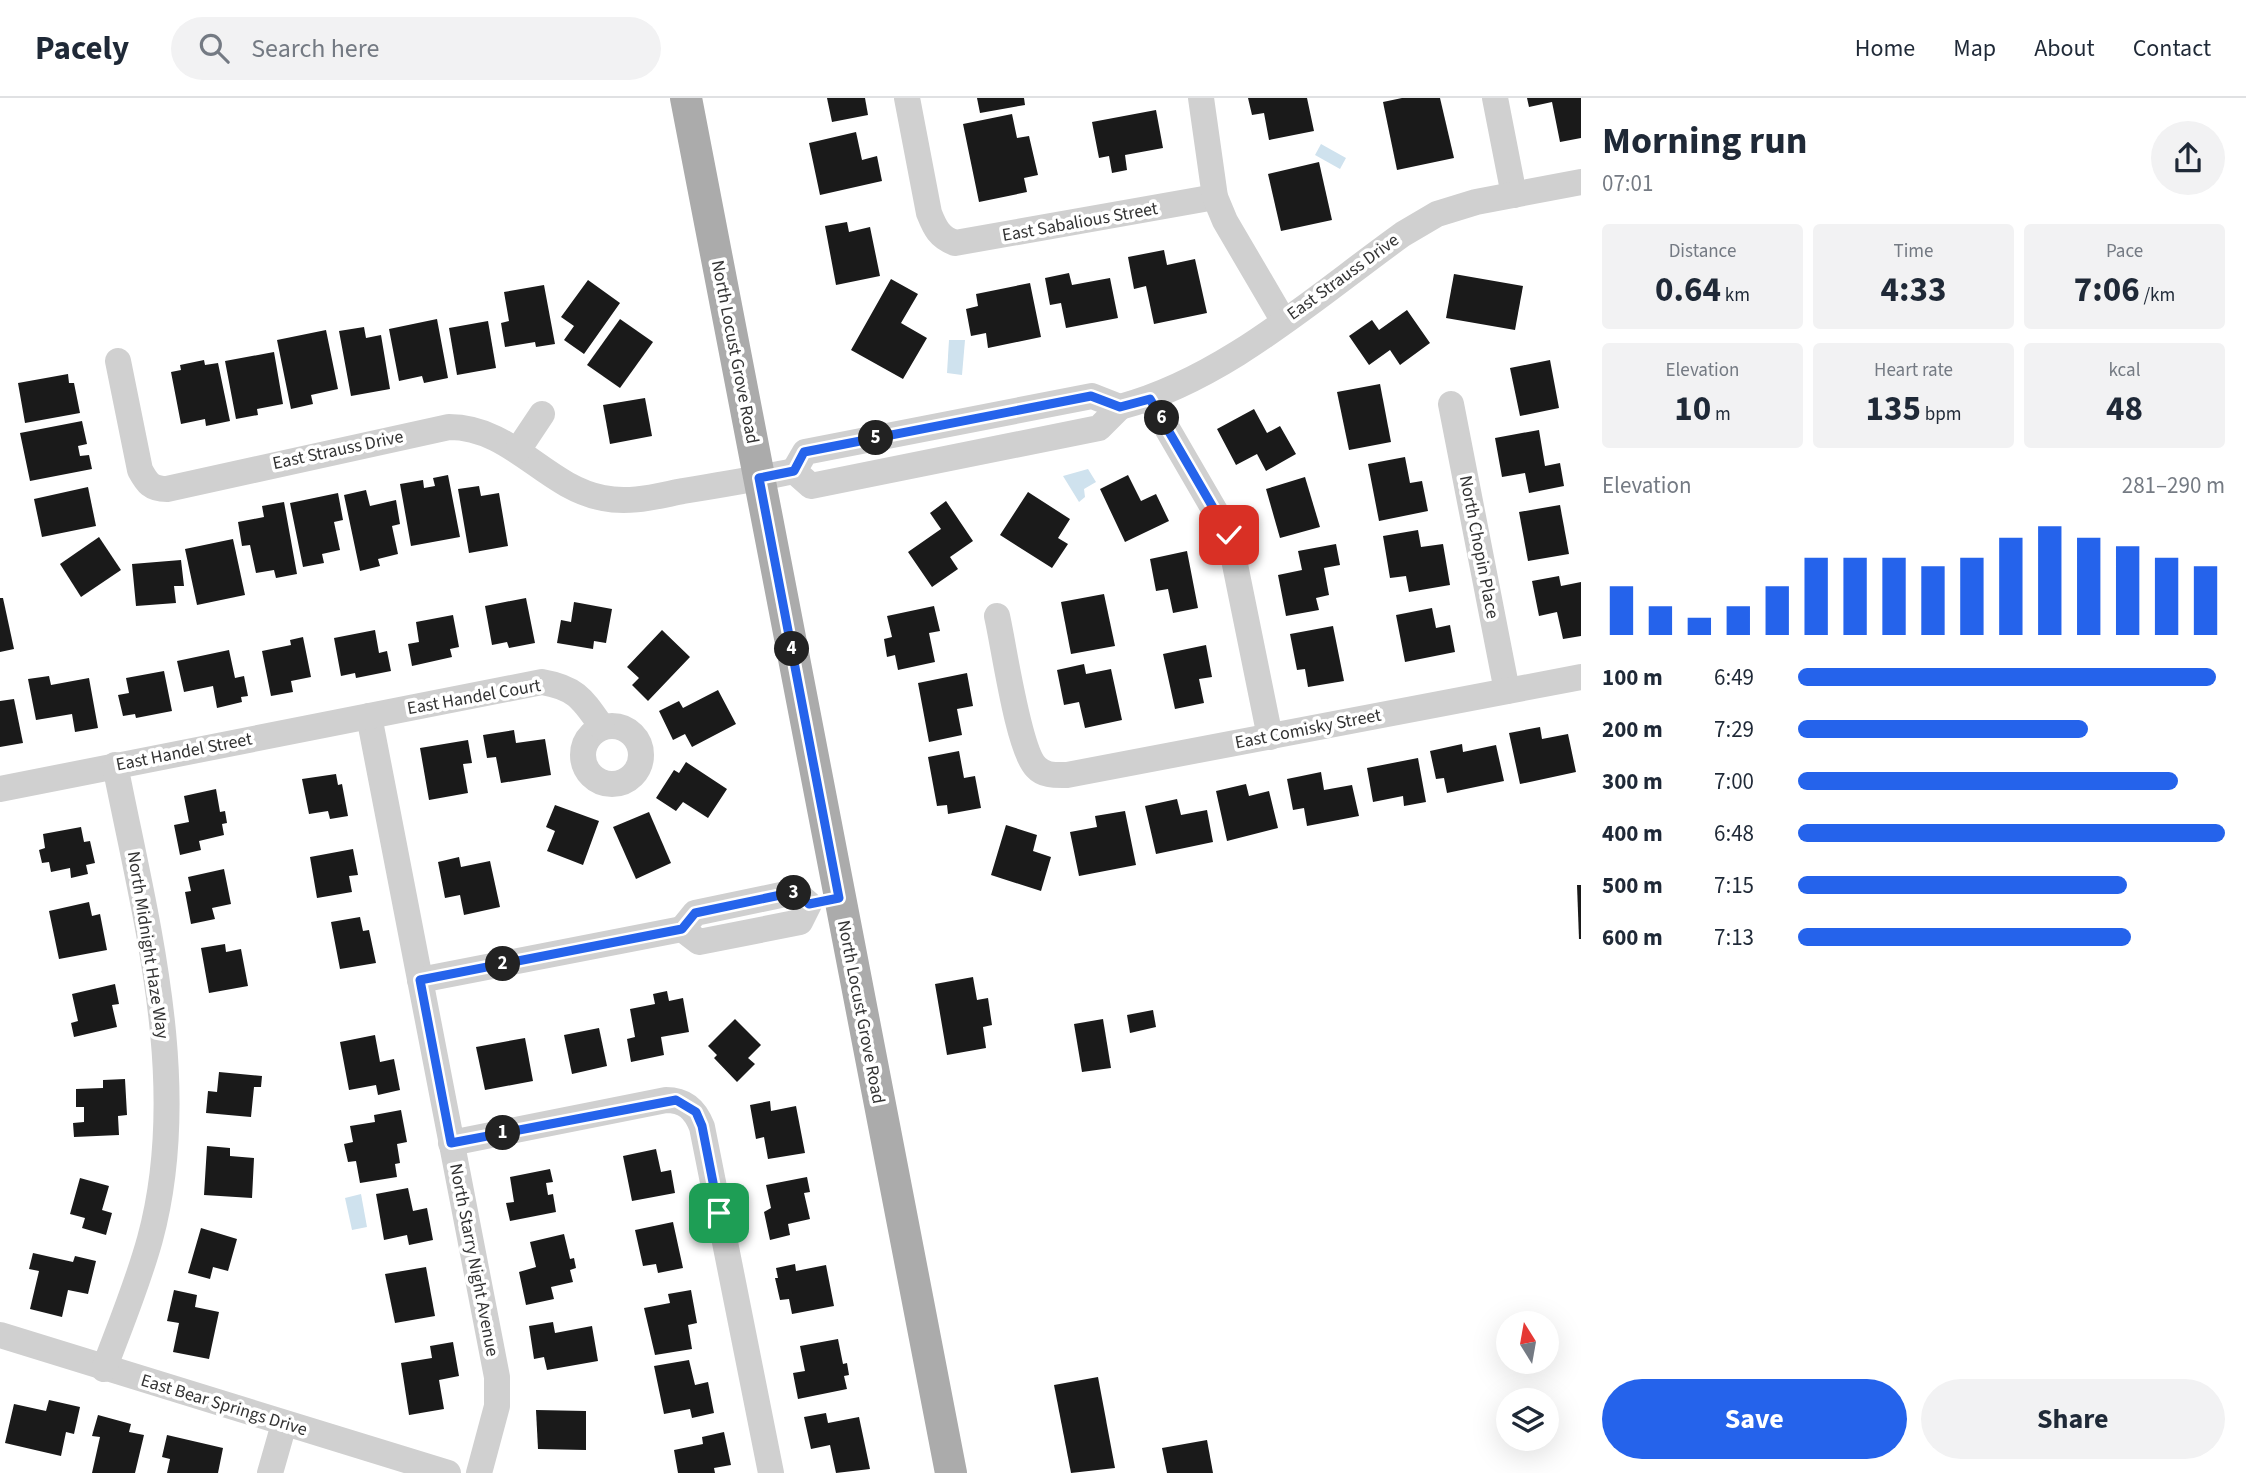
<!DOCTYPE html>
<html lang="en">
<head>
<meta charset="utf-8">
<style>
  :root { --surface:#fff; --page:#f2f2f3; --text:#1f2937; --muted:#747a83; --line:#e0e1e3; --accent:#2563eb }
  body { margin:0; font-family:"Source Sans 3",sans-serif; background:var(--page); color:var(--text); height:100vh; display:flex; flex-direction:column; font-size:26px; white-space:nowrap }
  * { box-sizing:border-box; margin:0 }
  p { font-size:23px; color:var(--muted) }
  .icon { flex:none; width:38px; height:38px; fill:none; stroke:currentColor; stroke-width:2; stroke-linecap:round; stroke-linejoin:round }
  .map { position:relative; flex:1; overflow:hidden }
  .panel { display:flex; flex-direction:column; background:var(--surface); width:665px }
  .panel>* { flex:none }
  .needle { width:46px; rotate:349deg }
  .tools { position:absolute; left:1496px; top:1213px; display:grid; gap:14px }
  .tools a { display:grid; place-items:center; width:63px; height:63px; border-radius:50%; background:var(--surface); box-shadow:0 7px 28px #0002; font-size:35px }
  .pin { position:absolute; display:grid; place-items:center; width:60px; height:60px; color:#fff; margin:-30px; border-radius:14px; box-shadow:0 4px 10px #0006 }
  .km { position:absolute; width:35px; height:35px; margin:-18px; border-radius:50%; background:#222; color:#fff; font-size:19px; line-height:35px; text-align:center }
  .round { display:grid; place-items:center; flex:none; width:74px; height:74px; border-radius:37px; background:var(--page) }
  .summary { display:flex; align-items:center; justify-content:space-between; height:119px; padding:0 21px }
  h1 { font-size:38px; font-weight:700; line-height:52px }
  .stats { display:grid; grid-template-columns:repeat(3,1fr); gap:10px; height:119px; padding:7px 21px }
  .stats div { display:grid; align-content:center; border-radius:7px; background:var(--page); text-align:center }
  .stats b { font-size:35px; font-weight:700 }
  .stats small { font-size:19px; font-weight:400 }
  .stats p { font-size:19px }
  .chart { height:196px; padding:14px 21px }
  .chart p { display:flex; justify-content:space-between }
  .chart svg { width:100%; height:126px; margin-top:7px; stroke:var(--accent); stroke-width:6 }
  .action { display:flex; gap:14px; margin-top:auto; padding:14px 21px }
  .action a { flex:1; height:80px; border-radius:42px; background:var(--accent); color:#fff; font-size:28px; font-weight:700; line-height:80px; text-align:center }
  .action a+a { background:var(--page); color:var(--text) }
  ul { padding:0 21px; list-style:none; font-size:23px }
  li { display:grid; grid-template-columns:112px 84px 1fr; align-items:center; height:52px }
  li i { height:18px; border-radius:9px; background:var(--accent) }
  header { display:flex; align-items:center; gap:42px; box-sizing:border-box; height:98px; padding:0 35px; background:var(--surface); border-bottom:2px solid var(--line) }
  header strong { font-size:33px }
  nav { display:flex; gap:38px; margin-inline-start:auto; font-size:24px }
  .search { width:490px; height:63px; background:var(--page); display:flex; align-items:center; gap:18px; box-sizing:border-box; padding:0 24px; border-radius:38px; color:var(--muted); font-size:26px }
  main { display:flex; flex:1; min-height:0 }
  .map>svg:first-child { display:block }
  .water { fill:#cfe2ee }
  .building { fill:#1a1a1a }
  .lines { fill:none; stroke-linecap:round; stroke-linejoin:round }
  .minor { stroke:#d0d0d0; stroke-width:26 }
  .major { stroke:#ababab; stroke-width:32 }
  .route-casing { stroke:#fff; stroke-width:14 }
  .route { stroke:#2563eb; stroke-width:9 }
  .labels { text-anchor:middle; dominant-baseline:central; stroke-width:7; stroke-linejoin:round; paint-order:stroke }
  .street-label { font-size:18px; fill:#333; stroke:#fff }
</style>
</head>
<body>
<header>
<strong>Pacely</strong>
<div class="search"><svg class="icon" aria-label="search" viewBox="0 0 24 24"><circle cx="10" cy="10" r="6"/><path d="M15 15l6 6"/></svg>Search here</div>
<nav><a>Home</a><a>Map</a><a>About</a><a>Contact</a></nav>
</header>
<main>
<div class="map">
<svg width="1581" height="1375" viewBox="0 0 1581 1375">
  <rect width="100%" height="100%" fill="#fff"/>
  <g class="water">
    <path d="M1321,46L1346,60L1340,71L1315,57Z"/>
    <path d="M949,242H965L962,277L947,275Z"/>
    <path d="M1088,371L1096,384L1084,391L1085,399L1079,404L1063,378Z"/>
    <path d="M361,1096L367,1129L352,1132L345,1100Z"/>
  </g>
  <g class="building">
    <path d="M827,0H865L868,17L832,24Z"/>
    <path d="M977,0H1024L1025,7L980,15Z"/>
    <path d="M1248,0H1307L1314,33L1269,42L1264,15L1252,17Z"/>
    <path d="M1402,0H1440L1454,60L1397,72L1383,4Z"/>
    <path d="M1527,0H1581V40L1560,44L1552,4L1529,9Z"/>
    <path d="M1156,12L1163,50L1125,57L1127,72L1112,75L1109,58L1099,60L1092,24Z"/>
    <path d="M1012,16L1017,40L1029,38L1038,77L1024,80L1027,94L979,104L963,26Z"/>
    <path d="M856,34L862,62L877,58L882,83L820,97L809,45Z"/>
    <path d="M1319,64L1332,122L1281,133L1268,76Z"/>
    <path d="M847,124L849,134L870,129L880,178L836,187L825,128Z"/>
    <path d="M1164,152L1167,167L1195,161L1207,215L1154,226L1146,188L1134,191L1128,159Z"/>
    <path d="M1069,175L1072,187L1110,180L1118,220L1066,230L1061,205L1050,207L1045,180Z"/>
    <path d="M1454,176L1523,188L1515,232L1446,220Z"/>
    <path d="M891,181L918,196L901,225L927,240L903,281L851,252Z"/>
    <path d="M588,182L620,205L584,256L564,242L574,228L561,219Z"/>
    <path d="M1030,185L1041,239L988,250L986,235L971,238L966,211L978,208L976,196Z"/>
    <path d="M544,187L555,246L536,249L535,244L505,249L501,225L509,223L504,194Z"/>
    <path d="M1407,212L1430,245L1400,267L1390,252L1369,267L1349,238L1372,222L1379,232Z"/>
    <path d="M437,221L448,280L424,285L422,278L399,283L389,231Z"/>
    <path d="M620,221L653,244L620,290L587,267Z"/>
    <path d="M488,223L496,270L457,277L449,230Z"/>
    <path d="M364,229L366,240L381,237L390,291L351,298L339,233Z"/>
    <path d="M326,232L338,291L311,297L313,306L291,311L277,242Z"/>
    <path d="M274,254L283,306L257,311L258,317L236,321L225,263Z"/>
    <path d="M204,262L205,267L218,265L230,323L206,328L205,321L181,326L171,274L181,272L180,267Z"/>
    <path d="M1550,262L1559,310L1520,318L1510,270Z"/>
    <path d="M68,276L69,285H74L80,315L25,325L18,285Z"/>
    <path d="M1380,286L1391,344L1349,352L1337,294Z"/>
    <path d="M645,300L652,338L610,346L603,307Z"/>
    <path d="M1254,311L1267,335L1280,328L1296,356L1266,373L1257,356L1236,367L1217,331Z"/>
    <path d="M82,323L87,346L78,348L80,358L89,357L92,371L30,383L20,335Z"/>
    <path d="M1539,332L1545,368L1560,365L1564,388L1529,395L1525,375L1502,379L1495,340Z"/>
    <path d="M1405,359L1410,385L1422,383L1428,413L1379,423L1368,366Z"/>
    <path d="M448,377L460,439L411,448L400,386L423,382L424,390L435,388L433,380Z"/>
    <path d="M1128,377L1141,403L1156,396L1169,423L1125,444L1100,391Z"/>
    <path d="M1305,379L1320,429L1280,440L1266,391Z"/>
    <path d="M479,388L481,398L499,395L508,448L469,455L458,391Z"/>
    <path d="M88,389L96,428L42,439L34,401Z"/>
    <path d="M366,392L370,408L396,402L400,426L392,428L398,456L378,461L380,468L360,473L344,397Z"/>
    <path d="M1028,394L1070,421L1058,440L1068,446L1052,470L1000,437Z"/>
    <path d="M338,395L343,422L334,424L340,452L322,456L324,465L303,469L290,405Z"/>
    <path d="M946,403L973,443L950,459L958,471L932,489L908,454L941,431L930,415Z"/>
    <path d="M284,404L297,476L276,480L274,472L256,475L250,447L242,448L238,424L264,419L262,408Z"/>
    <path d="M1560,407L1569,456L1528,463L1519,414Z"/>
    <path d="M1418,432L1421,449L1443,446L1450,487L1409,494L1406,478L1390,480L1383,438Z"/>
    <path d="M99,439L121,472L81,499L60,466Z"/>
    <path d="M233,441L245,497L197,507L185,451Z"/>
    <path d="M1336,446L1340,467L1324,470L1329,497L1316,500L1319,512L1286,518L1278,477L1302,472L1298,453Z"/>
    <path d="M1187,453L1198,510L1173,515L1168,491L1156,493L1150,461Z"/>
    <path d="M181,462L184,488H174L176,505L136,508L132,466Z"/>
    <path d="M1559,478L1561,488L1581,484V538L1563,541L1557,514L1539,518L1532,483Z"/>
    <path d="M1104,496L1115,548L1071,556L1061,504Z"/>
    <path d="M0,500H3L14,551L0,554Z"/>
    <path d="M526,500L535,545L509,550L507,544L492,547L485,508Z"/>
    <path d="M574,504L612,511L606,545L594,543L593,551L557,545L561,522L571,524Z"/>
    <path d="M934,508L940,533L929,535L935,564L898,572L895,557L887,559L884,541L892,539L887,518Z"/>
    <path d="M1432,510L1436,530L1450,527L1455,554L1405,564L1396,517Z"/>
    <path d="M453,517L459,549L450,551L452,559L412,568L408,546L419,544L416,524Z"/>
    <path d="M1333,528L1344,583L1308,589L1305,571L1297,572L1290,536Z"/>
    <path d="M375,532L379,555L387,553L391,573L356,580L355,575L341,578L334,540Z"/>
    <path d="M662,532L690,559L648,603L632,587L639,580L627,569Z"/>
    <path d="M303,539L311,579L291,583L293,594L271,598L262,553L291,547L290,542Z"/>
    <path d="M1206,547L1212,579L1199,581L1204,605L1175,611L1163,556Z"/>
    <path d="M229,552L235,580L244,578L248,598L241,599L242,604L217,610L213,588L184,594L177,563Z"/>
    <path d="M1084,566L1086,576L1111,571L1122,622L1085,630L1079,604L1064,607L1057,572Z"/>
    <path d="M164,573L172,613L136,620L135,616L123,618L118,597L129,595L126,580Z"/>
    <path d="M967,575L973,608L957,611L962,637L929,644L918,585Z"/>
    <path d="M49,578L51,587L89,580L98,630L75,634L72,616L36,622L28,581Z"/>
    <path d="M718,592L736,626L692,649L685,636L673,642L659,613L679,603L683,610Z"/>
    <path d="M14,601L23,645L0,649V603Z"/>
    <path d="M1540,629L1542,641L1568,636L1576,674L1520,686L1509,635Z"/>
    <path d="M514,632L516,645L545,641L551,677L501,685L496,659L487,660L483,637Z"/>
    <path d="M468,642L472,665L463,666L468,695L429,702L420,650Z"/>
    <path d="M1462,646L1463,654L1496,647L1504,683L1447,695L1444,680L1436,681L1430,653Z"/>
    <path d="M959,653L964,680L975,678L981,710L948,716L947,707L937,708L928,659Z"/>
    <path d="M1418,660L1426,704L1404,708L1403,698L1373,704L1367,670Z"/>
    <path d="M686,664L727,691L708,720L683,704L676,713L656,700L674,672L679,675Z"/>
    <path d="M1321,674L1324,692L1352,687L1359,718L1307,728L1304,710L1293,712L1287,681Z"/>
    <path d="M336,676L338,687L342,686L348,718L330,721L328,713L309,716L302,681Z"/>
    <path d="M1246,686L1249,698L1269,693L1278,730L1227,743L1216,693Z"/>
    <path d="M216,691L220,714L225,713L227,725L222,726L224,737L199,743L201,752L180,757L174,727L189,724L184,698Z"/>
    <path d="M1177,701L1181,717L1207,712L1213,744L1156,756L1145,708Z"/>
    <path d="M555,707L599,723L583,767L547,753L555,733L546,729Z"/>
    <path d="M1125,713L1136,767L1079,778L1070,734L1097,729L1095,718Z"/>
    <path d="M649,714L671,765L636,781L613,729Z"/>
    <path d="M1006,727L1037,737L1033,753L1051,759L1041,793L991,777Z"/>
    <path d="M81,729L84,744L90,743L95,765L86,767L88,776L71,780L70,770L51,774L49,764L42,765L39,752L45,750L43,736Z"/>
    <path d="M353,751L358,777L349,778L352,794L317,800L310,759Z"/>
    <path d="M459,759L461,769L490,763L500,809L464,817L460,797L445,800L438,764Z"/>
    <path d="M224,771L231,806L212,810L215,821L191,826L185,794L191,793L188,779Z"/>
    <path d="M1577,787H1581V841H1579Z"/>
    <path d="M89,804L92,818L100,816L107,852L59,861L49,813Z"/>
    <path d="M360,819L363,833L369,832L376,865L340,871L331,824Z"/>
    <path d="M225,846L226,854L241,851L248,888L209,895L201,850Z"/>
    <path d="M973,879L977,902L988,900L992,927L983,929L986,950L947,957L935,886Z"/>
    <path d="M115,886L119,906L112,907L117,929L74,939L71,925L78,923L72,896Z"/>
    <path d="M667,893L669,903L683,900L689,934L661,939L664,957L631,964L627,941L635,939L630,911L655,906L653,896Z"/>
    <path d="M1153,912L1156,929L1130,935L1127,917Z"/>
    <path d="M735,921L761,947L748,960L755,966L737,984L714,960L717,957L708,948Z"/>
    <path d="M1103,921L1111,970L1082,974L1074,926Z"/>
    <path d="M599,930L607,968L572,976L564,937Z"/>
    <path d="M375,937L380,964L394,961L400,992L378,997L376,987L349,992L340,944Z"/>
    <path d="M525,940L533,983L485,992L476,949Z"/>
    <path d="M219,974L262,978L261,989H254L251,1019L206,1015L208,993L217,994Z"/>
    <path d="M125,981L127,1017L118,1018L119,1037L74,1039L73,1025L84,1024V1009H76V991L103,990V982Z"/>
    <path d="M770,1003L771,1013L796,1008L805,1055L768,1061L764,1039L756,1041L750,1007Z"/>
    <path d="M401,1012L407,1044L397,1046L400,1065L395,1066L397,1079L360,1085L356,1063L348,1064L344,1046L353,1044L350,1028L375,1024L374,1017Z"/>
    <path d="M207,1048L230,1050V1058L254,1060L252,1100L204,1097Z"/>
    <path d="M656,1051L661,1074L671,1072L675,1095L632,1103L623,1058Z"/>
    <path d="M550,1071L553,1084L546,1085L548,1097L553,1096L556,1114L510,1123L506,1105L514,1104L510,1079Z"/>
    <path d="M807,1079L810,1094L804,1095L810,1121L788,1126L790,1137L770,1142L764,1114L771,1110L766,1087Z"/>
    <path d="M80,1080L109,1088L102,1112L112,1115L106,1137L82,1130L85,1120L70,1116Z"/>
    <path d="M408,1090L413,1113L427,1110L433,1142L409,1147L407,1137L384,1142L376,1096Z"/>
    <path d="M673,1124L683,1170L658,1175L656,1166L643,1168L635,1132Z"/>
    <path d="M201,1130L237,1141L228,1173L213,1169L210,1181L188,1175Z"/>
    <path d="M564,1136L570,1161L574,1160L576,1170L570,1172L573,1184L551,1189L554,1201L526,1207L519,1174L536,1169L530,1144Z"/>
    <path d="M33,1155L73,1164L75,1158L96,1163L88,1196L68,1192L62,1219L30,1211L39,1173L29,1171Z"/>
    <path d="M795,1166L796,1173L826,1167L834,1208L792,1216L789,1201L780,1202L775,1180H778L776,1170Z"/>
    <path d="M426,1169L435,1218L395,1225L385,1176Z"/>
    <path d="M174,1192L197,1197L195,1209L219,1214L209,1261L173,1254L179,1225L167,1223Z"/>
    <path d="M691,1192L697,1225L688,1227L692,1251L655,1257L644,1210L670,1205L668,1196Z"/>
    <path d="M553,1224L555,1235L592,1228L598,1263L547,1272L544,1259L534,1261L529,1228Z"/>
    <path d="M838,1241L843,1266L847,1265L849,1277L844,1278L847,1291L798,1301L793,1275L805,1273L800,1248Z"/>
    <path d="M453,1244L459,1278L439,1282L444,1311L409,1317L401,1265L432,1260L430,1248Z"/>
    <path d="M689,1262L695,1287L708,1284L714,1315L692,1320L690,1311L664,1316L654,1268Z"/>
    <path d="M1098,1279L1115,1370L1071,1375L1054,1287Z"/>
    <path d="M49,1302L80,1309L74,1336L66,1334L61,1358L5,1345L14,1306L46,1313Z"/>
    <path d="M536,1312L586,1313V1352L538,1351Z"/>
    <path d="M826,1315L828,1325L859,1319L870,1371L836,1375L830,1347L811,1351L804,1319Z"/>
    <path d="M98,1317L131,1326L129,1334L144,1337L135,1375H92L100,1339L92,1338Z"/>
    <path d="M724,1334L731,1367L714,1370L715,1375H678L674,1352L703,1346L702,1339Z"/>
    <path d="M167,1337L223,1350L218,1375H167L170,1361L162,1359Z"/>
    <path d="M1207,1342L1213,1375H1167L1162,1350Z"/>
  </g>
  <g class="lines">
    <g class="minor">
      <path d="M907,0L929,115C935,130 939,139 955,145L1215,99"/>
      <path d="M1201,0L1215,99L1225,123L1283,222"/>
      <path d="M1495,0L1514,97"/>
      <path d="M118,263L140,372C147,385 151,391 167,391L449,329C512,329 545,389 603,400C630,406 657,398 683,393C720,387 757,381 794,373"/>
      <path d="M1092,298L1120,309L1099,330L811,388L794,373L805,354Z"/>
      <path d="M1150,301L1229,437L1270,639"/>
      <path d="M1451,306L1507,593"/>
      <path d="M1120,309C1225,281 1315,199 1403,136L1437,116L1476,104L1581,84"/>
      <path d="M518,352L542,316"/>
      <path d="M997,518C1004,548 1018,651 1036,669C1044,678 1056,677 1067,677L1581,579"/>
      <path d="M369,618L497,1279V1308L479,1375"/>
      <circle cx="612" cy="657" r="29"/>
      <path d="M0,691L542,584C577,590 583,602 602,629"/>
      <path d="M795,794L809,806L800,824L699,844L682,831L695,815Z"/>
      <path d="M420,882L682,831"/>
      <path d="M451,1045L666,1002C685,1002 695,1011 702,1029L771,1375"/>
      <path d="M0,1237L448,1375"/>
      <path d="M104,1271C120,1228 138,1185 150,1141C192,986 145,819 115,667"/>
      <path d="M270,1375L284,1326"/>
    </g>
    <path class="major" d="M686,0L951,1375"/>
  </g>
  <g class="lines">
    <defs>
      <path id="route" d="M719,1115L702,1028L696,1014L676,1002L451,1045L420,882L682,831L695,815L795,794L809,806L839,800L759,380L794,373L804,354L1091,298L1120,309L1150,301L1229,437"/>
    </defs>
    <use href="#route" class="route-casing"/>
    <use href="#route" class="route"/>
  </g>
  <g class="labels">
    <g class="street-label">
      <text transform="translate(1080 124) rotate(-10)">East Sabalious Street</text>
      <text transform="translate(1343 179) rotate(-36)">East Strauss Drive</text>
      <text transform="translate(735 254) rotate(79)">North Locust Grove Road</text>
      <text transform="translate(338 352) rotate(-12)">East Strauss Drive</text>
      <text transform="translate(1479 449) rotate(79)">North Chopin Place</text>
      <text transform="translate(474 599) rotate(-10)">East Handel Court</text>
      <text transform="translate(1308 631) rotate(-11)">East Comisky Street</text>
      <text transform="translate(184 654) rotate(-11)">East Handel Street</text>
      <text transform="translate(148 847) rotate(81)">North Midnight Haze Way</text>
      <text transform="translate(861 914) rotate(79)">North Locust Grove Road</text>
      <text transform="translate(474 1162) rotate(79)">North Starry Night Avenue</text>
      <text transform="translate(224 1307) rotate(17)">East Bear Springs Drive</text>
    </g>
  </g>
</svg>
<div class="tools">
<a><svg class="needle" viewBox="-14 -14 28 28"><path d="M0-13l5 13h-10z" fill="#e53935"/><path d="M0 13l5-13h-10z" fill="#747a83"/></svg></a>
<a><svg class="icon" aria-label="layers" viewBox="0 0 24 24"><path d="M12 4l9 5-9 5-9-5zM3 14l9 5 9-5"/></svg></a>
</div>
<div class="pin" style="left:719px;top:1115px;background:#1e9e55"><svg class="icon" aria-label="arrive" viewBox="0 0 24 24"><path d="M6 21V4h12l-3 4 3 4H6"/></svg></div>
<div class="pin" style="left:1229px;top:437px;background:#d93025"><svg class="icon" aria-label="check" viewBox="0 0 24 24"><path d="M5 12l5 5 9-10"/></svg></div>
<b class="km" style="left:503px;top:1035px">1</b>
<b class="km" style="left:503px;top:866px">2</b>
<b class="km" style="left:794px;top:795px">3</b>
<b class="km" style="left:792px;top:551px">4</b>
<b class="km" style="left:876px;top:340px">5</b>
<b class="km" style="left:1162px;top:320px">6</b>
</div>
<section class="panel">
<div class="summary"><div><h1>Morning run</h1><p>07:01</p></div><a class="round"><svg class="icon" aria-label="share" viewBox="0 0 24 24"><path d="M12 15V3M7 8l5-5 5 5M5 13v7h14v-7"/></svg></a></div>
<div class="stats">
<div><p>Distance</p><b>0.64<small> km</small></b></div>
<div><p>Time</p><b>4:33</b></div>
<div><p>Pace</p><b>7:06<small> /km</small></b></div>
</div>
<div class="stats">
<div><p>Elevation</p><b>10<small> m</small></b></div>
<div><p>Heart rate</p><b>135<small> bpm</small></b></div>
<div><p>kcal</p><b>48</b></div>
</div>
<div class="chart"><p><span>Elevation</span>281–290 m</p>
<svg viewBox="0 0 160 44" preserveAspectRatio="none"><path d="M5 44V27M15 44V34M25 44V38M35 44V34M45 44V27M55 44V17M65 44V17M75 44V17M85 44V20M95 44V17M105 44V10M115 44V6M125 44V10M135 44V13M145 44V17M155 44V20"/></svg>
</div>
<ul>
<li><b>100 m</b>6:49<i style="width:98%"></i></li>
<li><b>200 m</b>7:29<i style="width:68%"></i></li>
<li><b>300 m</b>7:00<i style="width:89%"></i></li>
<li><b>400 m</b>6:48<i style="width:100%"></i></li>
<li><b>500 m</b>7:15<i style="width:77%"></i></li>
<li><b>600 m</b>7:13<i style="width:78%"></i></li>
</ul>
<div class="action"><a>Save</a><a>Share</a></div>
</section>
</main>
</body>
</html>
